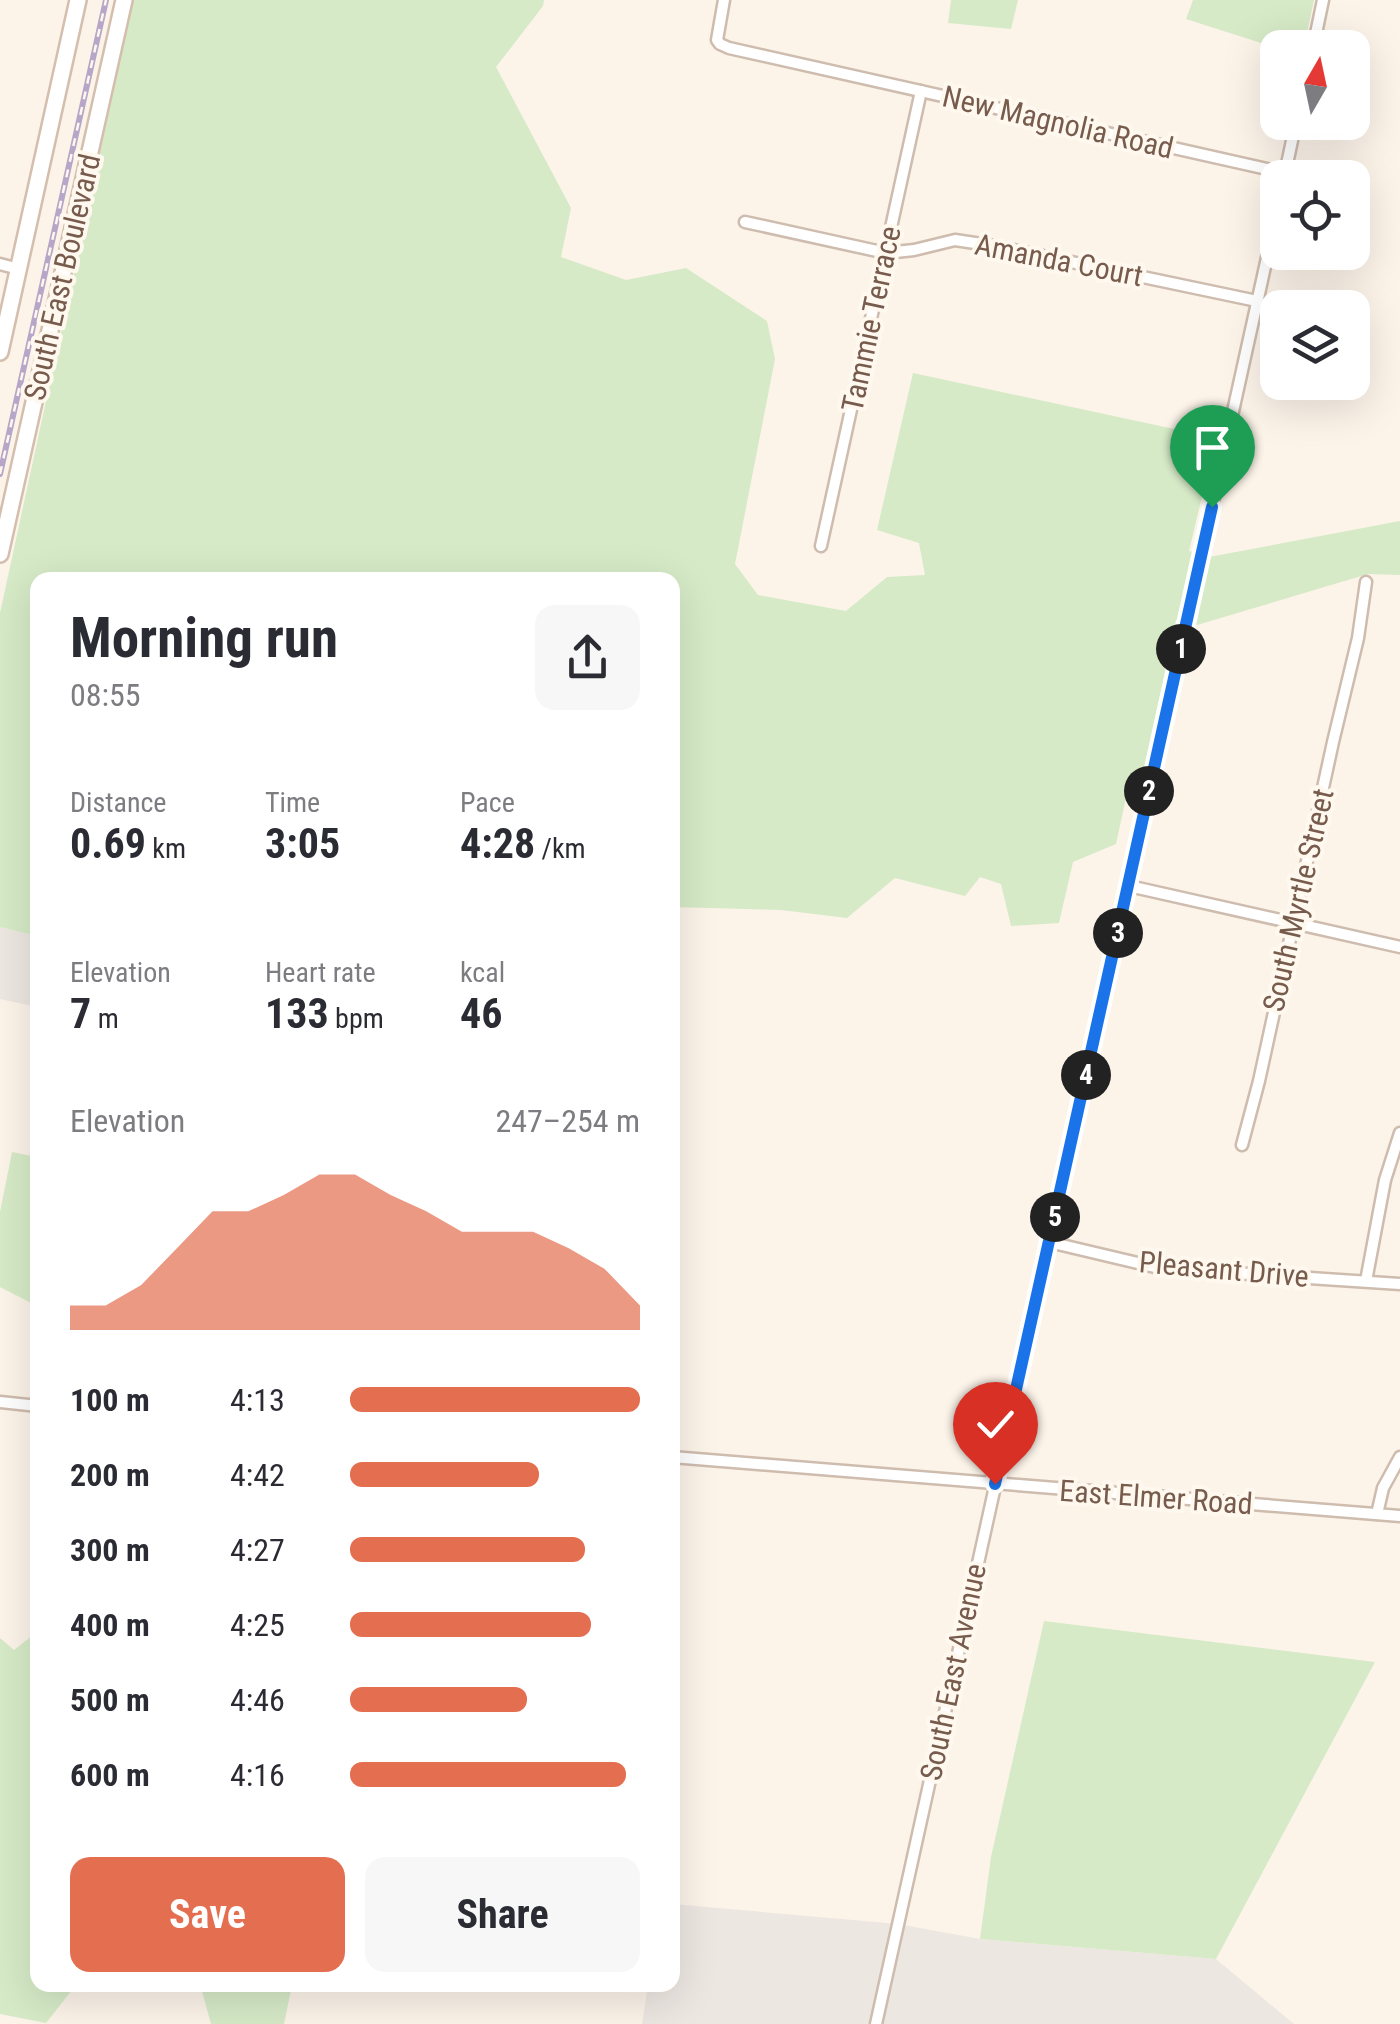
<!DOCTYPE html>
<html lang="en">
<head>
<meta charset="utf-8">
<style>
  :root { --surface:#fff; --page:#f7f7f7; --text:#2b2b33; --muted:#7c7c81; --accent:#e46f50 }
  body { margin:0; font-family:"Roboto Condensed",sans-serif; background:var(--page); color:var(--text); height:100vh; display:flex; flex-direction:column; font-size:38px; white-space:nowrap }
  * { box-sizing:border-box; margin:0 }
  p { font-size:32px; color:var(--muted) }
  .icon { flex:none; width:55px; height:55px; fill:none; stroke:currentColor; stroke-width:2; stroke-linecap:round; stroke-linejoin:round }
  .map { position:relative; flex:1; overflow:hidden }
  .drawer { position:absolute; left:30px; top:572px; width:650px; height:1420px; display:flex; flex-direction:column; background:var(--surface); border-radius:20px; box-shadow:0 10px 40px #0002 }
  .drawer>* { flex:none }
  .needle { width:65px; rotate:9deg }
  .fabs { position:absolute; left:1260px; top:30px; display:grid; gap:20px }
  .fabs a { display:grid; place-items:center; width:110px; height:110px; border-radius:20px; background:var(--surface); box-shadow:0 10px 40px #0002; font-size:50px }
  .pin { position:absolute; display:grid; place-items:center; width:85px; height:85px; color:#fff; margin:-102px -42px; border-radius:50% 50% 50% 0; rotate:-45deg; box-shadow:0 0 10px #0007 }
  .pin .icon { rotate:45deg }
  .km { position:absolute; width:50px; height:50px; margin:-25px; border-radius:50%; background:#222; color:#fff; font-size:28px; line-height:50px; text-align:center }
  .round { display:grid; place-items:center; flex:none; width:105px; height:105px; border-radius:20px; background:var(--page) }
  .summary { display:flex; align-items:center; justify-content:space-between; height:170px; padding:0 40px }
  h1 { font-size:55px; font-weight:700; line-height:75px }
  .stats { display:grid; grid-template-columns:repeat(3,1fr); gap:15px; height:170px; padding:10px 40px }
  .stats div { display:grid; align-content:center }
  .stats b { font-size:42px; font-weight:700 }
  .stats small { font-size:28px; font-weight:400 }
  .stats p { font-size:28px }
  .chart { height:280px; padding:20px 40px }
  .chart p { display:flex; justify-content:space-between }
  .chart svg { width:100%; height:180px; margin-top:10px; fill:var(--accent); opacity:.7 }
  .cta { display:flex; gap:20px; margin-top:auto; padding:20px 40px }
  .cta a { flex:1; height:115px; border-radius:20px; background:var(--accent); color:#fff; font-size:40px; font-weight:700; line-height:115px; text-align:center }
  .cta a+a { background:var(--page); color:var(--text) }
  ul { padding:0 40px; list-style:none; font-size:32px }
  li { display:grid; grid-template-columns:160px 120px 1fr; align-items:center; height:75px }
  li i { height:25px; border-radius:12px; background:var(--accent) }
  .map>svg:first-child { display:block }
  .industrial { fill:#ede7e2 }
  .green { fill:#d6eac7 }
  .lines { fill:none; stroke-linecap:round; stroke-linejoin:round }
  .street-casing { stroke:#cebcae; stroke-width:15 }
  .secondary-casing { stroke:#d4beae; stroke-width:20 }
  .street { stroke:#fff; stroke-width:10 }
  .secondary { stroke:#fff; stroke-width:15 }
  .rail-casing { stroke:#b7a6c7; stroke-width:6 }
  .rail { stroke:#fff8ef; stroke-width:2.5; stroke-dasharray:8; stroke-linecap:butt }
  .route-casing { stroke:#fff; stroke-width:20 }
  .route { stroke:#1a73e8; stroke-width:12 }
  .labels { text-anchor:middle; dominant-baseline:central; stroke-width:8; stroke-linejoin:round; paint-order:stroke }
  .street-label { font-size:30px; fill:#775b4c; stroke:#fff8ef }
</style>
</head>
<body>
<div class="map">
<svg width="1400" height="2024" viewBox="0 0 1400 2024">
  <rect width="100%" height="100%" fill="#fcf4e9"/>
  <g class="industrial">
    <path d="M0,927L37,936V1007L0,999Z"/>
    <path d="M673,1904L898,1924L980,1939L1216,1959L1294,2024H642L648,1985H672Z"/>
  </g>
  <g class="green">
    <path d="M133,0H544L543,6L496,67L571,208L561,257L626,280L686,268L767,321L775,359L735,564L758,595L846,611L887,577L925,575L919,543L877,530L913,373L1216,438L1189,551L1209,557L1400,521V575L1368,574L1197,625L1176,620L1141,785L1129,784L1116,844L1073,862L1059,923L1011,926L1001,884L980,877L965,896L895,878L847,918L781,910L673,907L672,580H38L37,936L0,927V613Z"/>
    <path d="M951,0H1018L1011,29L948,23Z"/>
    <path d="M1193,0H1314L1304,47L1277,48L1186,19Z"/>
    <path d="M12,1152L37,1157V1306L0,1287V1212Z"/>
    <path d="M1044,1621L1375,1662L1216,1959L980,1939L991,1857Z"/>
    <path d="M37,1632L38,1985H76L46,2023L0,2014V1638L14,1650Z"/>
    <path d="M170,1985H292L284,2024H211L202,1991Z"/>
  </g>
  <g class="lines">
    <defs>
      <g id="street">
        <path d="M724,0L717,40L720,44L729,48L1285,173"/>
        <path d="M1313,48L1323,0"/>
        <path d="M1284,178L1296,122"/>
        <path d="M745,222L886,253L914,250L955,240L995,246L1257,301"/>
        <path d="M0,264L19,269"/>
        <path d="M821,546L921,91"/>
        <path d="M1129,886L1400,947"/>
        <path d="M1242,1145L1259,1081L1333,742L1358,638L1366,582"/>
        <path d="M1049,1242L1159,1268L1400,1284"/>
        <path d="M1366,1281L1385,1180L1400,1133"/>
        <path d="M0,1402L38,1406"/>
        <path d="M672,1457L1400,1516"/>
        <path d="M1377,1514L1383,1488L1400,1457"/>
        <path d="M876,2024L1278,208"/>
      </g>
      <g id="secondary">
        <path d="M0,352L78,0"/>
        <path d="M0,554L124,0"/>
      </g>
    </defs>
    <use href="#street" class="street-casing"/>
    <use href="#secondary" class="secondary-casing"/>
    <use href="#street" class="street"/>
    <use href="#secondary" class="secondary"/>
    <defs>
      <path id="rail" d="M0,474L106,0"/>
    </defs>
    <use href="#rail" class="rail-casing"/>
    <use href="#rail" class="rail"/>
  </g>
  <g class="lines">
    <defs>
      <path id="route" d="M995,1484L1212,507"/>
    </defs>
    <use href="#route" class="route-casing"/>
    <use href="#route" class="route"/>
  </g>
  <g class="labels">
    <g class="street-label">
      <text transform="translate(1058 122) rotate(13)">New Magnolia Road</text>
      <text transform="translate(1059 260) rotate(11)">Amanda Court</text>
      <text transform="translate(62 277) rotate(-77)">South East Boulevard</text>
      <text transform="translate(871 319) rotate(-78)">Tammie Terrace</text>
      <text transform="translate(1298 900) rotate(-77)">South Myrtle Street</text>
      <text transform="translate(1224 1269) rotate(5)">Pleasant Drive</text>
      <text transform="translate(1156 1497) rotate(4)">East Elmer Road</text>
      <text transform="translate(953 1672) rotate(-78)">South East Avenue</text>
    </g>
  </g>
</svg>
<div class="fabs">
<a><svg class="needle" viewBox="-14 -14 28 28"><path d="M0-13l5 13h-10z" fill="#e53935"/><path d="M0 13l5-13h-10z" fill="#7c7c81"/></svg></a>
<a><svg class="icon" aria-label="locate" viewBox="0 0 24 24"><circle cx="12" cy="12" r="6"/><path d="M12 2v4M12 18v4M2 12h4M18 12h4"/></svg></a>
<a><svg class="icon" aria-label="layers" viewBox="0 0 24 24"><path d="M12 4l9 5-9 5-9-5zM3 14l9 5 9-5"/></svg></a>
</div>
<div class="pin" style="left:1212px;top:507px;background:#1e9e55"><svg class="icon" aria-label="arrive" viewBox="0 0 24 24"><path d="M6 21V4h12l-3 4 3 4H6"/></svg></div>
<div class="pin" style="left:995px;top:1484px;background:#d93025"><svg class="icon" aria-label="check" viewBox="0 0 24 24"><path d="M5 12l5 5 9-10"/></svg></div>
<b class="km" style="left:1181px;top:649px">1</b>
<b class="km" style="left:1149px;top:791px">2</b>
<b class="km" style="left:1118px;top:933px">3</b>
<b class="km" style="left:1086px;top:1075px">4</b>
<b class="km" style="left:1055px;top:1217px">5</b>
<section class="drawer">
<div class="summary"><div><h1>Morning run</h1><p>08:55</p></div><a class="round"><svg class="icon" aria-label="share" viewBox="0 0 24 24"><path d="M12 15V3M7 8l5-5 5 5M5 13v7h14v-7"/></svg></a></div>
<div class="stats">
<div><p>Distance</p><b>0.69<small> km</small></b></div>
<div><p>Time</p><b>3:05</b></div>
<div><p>Pace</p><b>4:28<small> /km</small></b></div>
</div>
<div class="stats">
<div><p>Elevation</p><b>7<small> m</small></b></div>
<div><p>Heart rate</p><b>133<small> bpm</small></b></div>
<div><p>kcal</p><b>46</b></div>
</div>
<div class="chart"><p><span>Elevation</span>247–254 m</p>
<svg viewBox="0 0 160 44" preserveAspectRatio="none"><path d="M0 44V38L10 38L20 33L30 24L40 15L50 15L60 11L70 6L80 6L90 11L100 15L110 20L120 20L130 20L140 24L150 29L160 38V44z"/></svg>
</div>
<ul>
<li><b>100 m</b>4:13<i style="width:100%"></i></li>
<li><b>200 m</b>4:42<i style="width:65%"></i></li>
<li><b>300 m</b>4:27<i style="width:81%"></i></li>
<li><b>400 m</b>4:25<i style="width:83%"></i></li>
<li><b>500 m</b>4:46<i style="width:61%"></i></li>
<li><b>600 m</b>4:16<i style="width:95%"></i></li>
</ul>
<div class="cta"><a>Save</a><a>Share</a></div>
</section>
</div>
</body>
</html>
